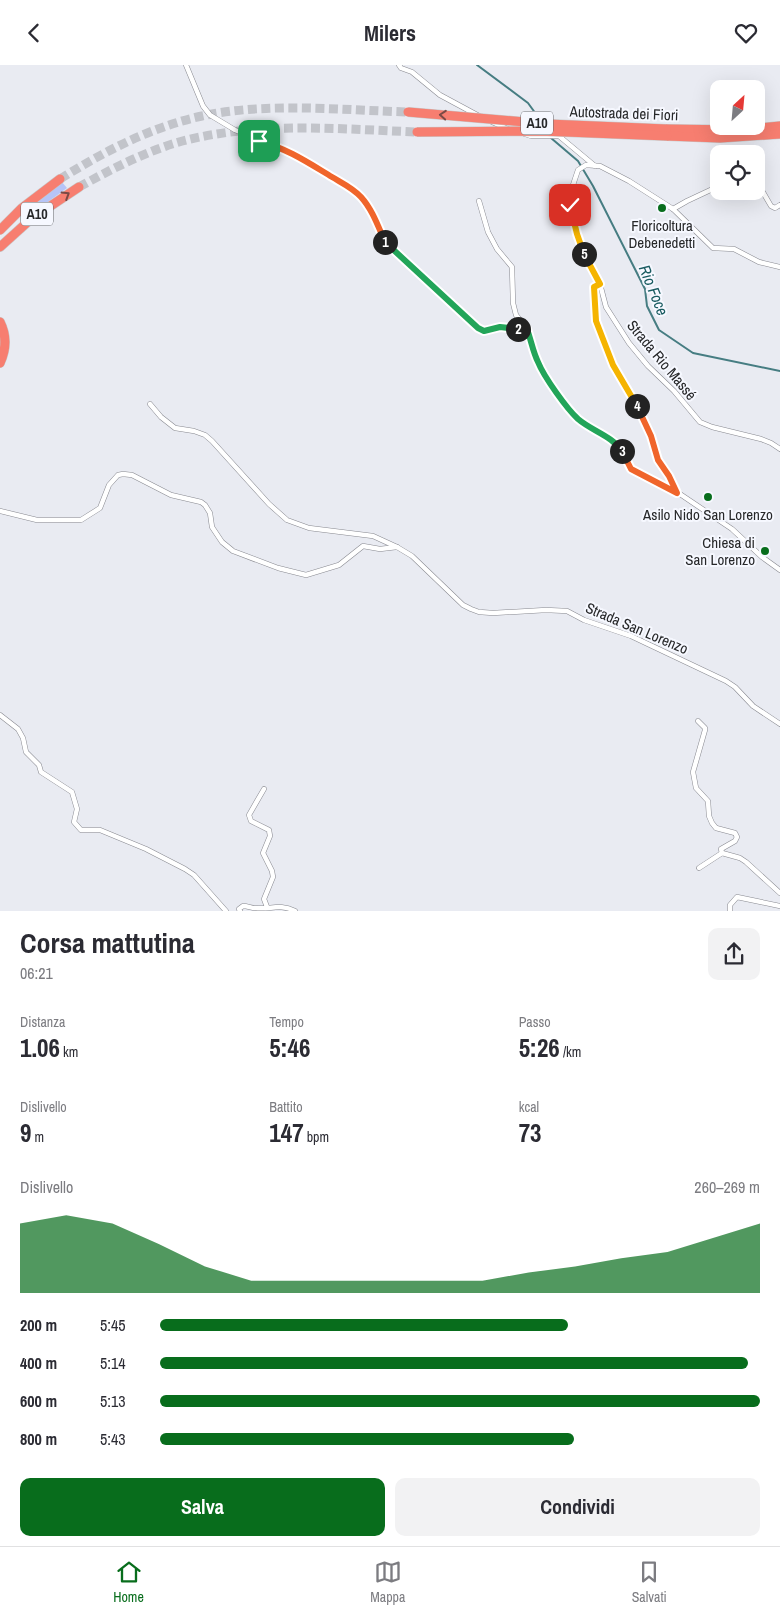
<!DOCTYPE html>
<html lang="it">
<head>
<meta charset="utf-8">
<style>
  :root { --surface:#fff; --page:#f2f2f3; --text:#2b2b33; --muted:#7c7c81; --line:#e1e1e2; --accent:#086d1c }
  body { margin:0; font-family:"Archivo Narrow",sans-serif; background:var(--page); color:var(--text); height:100vh; display:flex; flex-direction:column; font-size:19px; white-space:nowrap }
  * { box-sizing:border-box; margin:0 }
  p { font-size:16px; color:var(--muted) }
  .icon { flex:none; width:28px; height:28px; fill:none; stroke:currentColor; stroke-width:2; stroke-linecap:round; stroke-linejoin:round }
  .map { position:relative; height:846px; overflow:hidden }
  .side { display:flex; flex-direction:column; background:var(--surface); flex:1 }
  .side>* { flex:none }
  .needle { width:32px; rotate:26deg }
  .tools { position:absolute; left:710px; top:15px; display:grid; gap:10px }
  .tools a { display:grid; place-items:center; width:55px; height:55px; border-radius:10px; background:var(--surface); box-shadow:0 5px 20px #0002; font-size:25px }
  .pin { position:absolute; display:grid; place-items:center; width:42px; height:42px; color:#fff; margin:-21px; border-radius:10px; box-shadow:0 2px 8px #0006 }
  .km { position:absolute; width:25px; height:25px; margin:-12px; border-radius:50%; background:#222; color:#fff; font-size:14px; line-height:25px; text-align:center }
  .round { display:grid; place-items:center; flex:none; width:52px; height:52px; border-radius:10px; background:var(--page) }
  .overview { display:flex; align-items:center; justify-content:space-between; height:85px; padding:0 20px }
  h1 { font-size:28px; font-weight:700; line-height:38px }
  .stats { display:grid; grid-template-columns:repeat(3,1fr); gap:8px; height:85px; padding:5px 20px }
  .stats div { display:grid; align-content:center }
  .stats b { font-size:25px; font-weight:700 }
  .stats small { font-size:14px; font-weight:400 }
  .stats p { font-size:14px }
  .chart { height:140px; padding:10px 20px }
  .chart p { display:flex; justify-content:space-between }
  .chart svg { width:100%; height:90px; margin-top:5px; fill:var(--accent); opacity:.7 }
  .primary-button { display:flex; gap:10px; margin-top:auto; padding:10px 20px }
  .primary-button a { flex:1; height:58px; border-radius:10px; background:var(--accent); color:#fff; font-size:20px; font-weight:700; line-height:58px; text-align:center }
  .primary-button a+a { background:var(--page); color:var(--text) }
  ul { padding:0 20px; list-style:none; font-size:16px }
  li { display:grid; grid-template-columns:80px 60px 1fr; align-items:center; height:38px }
  li i { height:12px; border-radius:6px; background:var(--accent) }
  header { display:flex; justify-content:space-between; align-items:center; height:65px; padding:0 20px; background:var(--surface); font-size:22px; font-weight:700 }
  .dock { display:flex; justify-content:space-around; align-items:center; height:70px; border-top:1px solid var(--line); background:var(--surface); font-size:14px; color:var(--muted) }
  .dock a { display:grid; justify-items:center; gap:2px }
  .dock .current { color:var(--accent) }
  .map>svg:first-child { display:block }
  .green { fill:#b6c4f7 }
  .lines { fill:none; stroke-linecap:round; stroke-linejoin:round }
  .stream { stroke:#467d82; stroke-width:2 }
  .highway-tunnel { stroke:#c2c4ca; stroke-width:9; stroke-dasharray:9 4.5; stroke-linecap:butt }
  .street-casing { stroke:#888990; stroke-width:5.5 }
  .highway-casing { stroke:#c7c7c7; stroke-width:10 }
  .street { stroke:#fff; stroke-width:4.5 }
  .highway { stroke:#f77e70; stroke-width:9 }
  .highway-bridge-casing { stroke:#c7c7c7; stroke-width:10; stroke-linecap:butt }
  .highway-bridge { stroke:#f77e70; stroke-width:9 }
  .oneway { stroke:#7a4a45 }
  .split-1-casing { stroke:#fff; stroke-width:10 }
  .split-2-casing { stroke:#fff; stroke-width:10 }
  .split-3-casing { stroke:#fff; stroke-width:10 }
  .split-4-casing { stroke:#fff; stroke-width:10 }
  .split-5-casing { stroke:#fff; stroke-width:10 }
  .split-6-casing { stroke:#fff; stroke-width:10 }
  .split-1 { stroke:#f0652b; stroke-width:6 }
  .split-2 { stroke:#22a559; stroke-width:6 }
  .split-3 { stroke:#22a559; stroke-width:6 }
  .split-4 { stroke:#f0652b; stroke-width:6 }
  .split-5 { stroke:#f5b400; stroke-width:6 }
  .split-6 { stroke:#f5b400; stroke-width:6 }
  .poi-dot { fill:#086d1c; stroke:#f6f8ff; stroke-width:2 }
  .labels { text-anchor:middle; dominant-baseline:central; stroke-width:4; stroke-linejoin:round; paint-order:stroke }
  .shield { fill:#f6f8ff; stroke:#646669; stroke-width:1 }
  .shield-label { font-size:14px; font-weight:bold; fill:#262729 }
  .street-label { font-size:15px; fill:#262729; stroke:#f6f8ff }
  .poi-label { font-size:15px; fill:#262729; stroke:#f6f8ff }
  .water-label { font-size:16px; font-style:italic; fill:#195b60; stroke:#f6f8ff }
</style>
</head>
<body>
<header><svg class="icon" aria-label="back" viewBox="0 0 24 24"><path d="M15 5l-7 7 7 7"/></svg>Milers<svg class="icon" aria-label="heart" viewBox="0 0 24 24"><path d="M12 20l-8-8c-3-5 5-10 8-4 3-6 11-1 8 4z"/></svg></header>
<div class="map">
<svg width="780" height="846" viewBox="0 0 780 846">
  <rect width="100%" height="100%" fill="#e9ebf2"/>
  <path class="green" d="M61,116L67,123L45,139L30,145L39,133Z"/>
  <g class="lines">
    <g class="stream">
      <path d="M477,0L528,38L541,56"/>
      <path d="M551,73L578,96L593,121L645,224L647,241L659,265L693,288L780,306"/>
    </g>
    <g class="highway-tunnel">
      <path d="M60,114C105,86 151,62 202,51C266,37 342,45 408,47"/>
      <path d="M79,122C110,105 144,87 179,77C256,56 338,64 417,67"/>
    </g>
    <defs>
      <g id="street">
        <path d="M186,0L203,41L210,50L235,65L296,90L353,124L361,132L374,151L386,179L478,263L484,266L500,262L527,264"/>
        <path d="M399,0L401,3L412,7L440,30L479,51"/>
        <path d="M492,57L508,64"/>
        <path d="M525,69L531,71H559L595,101"/>
        <path d="M756,115L771,141L775,143L780,140"/>
        <path d="M479,136L488,167L497,184L512,202L513,238L516,250L527,264L537,297L544,309L572,348L581,356L611,374L619,382L626,392L631,404L677,427"/>
        <path d="M673,144L687,136L719,121"/>
        <path d="M780,202L759,197L734,184L713,183L673,144L629,116L600,101L586,100L578,105L571,126L570,140L577,169L586,193L600,219L606,242L629,278L648,301L674,326L700,357L712,362L761,374L771,378L780,384"/>
        <path d="M600,219L594,222L596,256L613,301L639,345L651,371L657,395L669,411L677,427L732,464L762,492L780,505"/>
        <path d="M150,339L161,352L175,363L194,366L205,370L212,376L269,439L287,455L309,463L373,471L397,482L412,491L463,540L471,544L479,547L493,548L546,545L567,546L584,555L631,571L726,616L735,622L753,641L780,659"/>
        <path d="M0,446L37,455H81L100,443L109,420L118,410L123,409L132,410L171,430L201,437L205,440L210,448L212,462L222,477L233,486L278,503L306,510L339,500L363,481L380,484L397,482"/>
        <path d="M0,650L18,664L23,673L26,687L39,700L41,707L72,727L77,744L74,757L81,765H100L146,784L185,804L194,810L226,846"/>
        <path d="M698,656L705,663V665L693,707L696,723L708,736L709,751L712,758L716,763L735,768L737,772L735,776L721,784L722,788L740,793L746,797L780,828"/>
        <path d="M264,724L249,750L251,756L269,765L270,771L263,788L272,806L273,812L264,834L267,842"/>
        <path d="M699,803L722,788"/>
        <path d="M240,846L239,844L243,841C248,841 251,843 255,843C271,845 279,838 295,846"/>
        <path d="M730,846V840L737,832L780,841"/>
      </g>
      <g id="highway">
        <path d="M666,64L739,65L780,61"/>
        <path d="M667,71L720,73L780,69"/>
        <path d="M0,165L22,143L60,114"/>
        <path d="M0,182L31,154L79,122"/>
        <path d="M0,257C7,271 6,285 0,298"/>
      </g>
    </defs>
    <use href="#street" class="street-casing"/>
    <use href="#highway" class="highway-casing"/>
    <use href="#street" class="street"/>
    <use href="#highway" class="highway"/>
    <defs>
      <g id="highway-bridge">
        <path d="M408,47L548,59L666,64"/>
        <path d="M417,67L541,66L667,71"/>
      </g>
    </defs>
    <use href="#highway-bridge" class="highway-bridge-casing"/>
    <use href="#highway-bridge" class="highway-bridge"/>
  </g>
  <defs><path id="oneway-chevron" d="M-2-3.5L2.5 0L-2 3.5" fill="none" stroke-width="1.6" stroke-linecap="round" stroke-linejoin="round" transform="scale(1.25)"/></defs>
  <g class="oneway">
    <use href="#oneway-chevron" transform="translate(443 50) rotate(-176)"/>
    <use href="#oneway-chevron" transform="translate(66 130) rotate(-32)"/>
  </g>
  <g class="lines">
    <defs>
      <path id="split-1" d="M259,76C288,84 307,97 332,112C342,118 353,123 361,132C372,144 378,161 385,177"/>
      <path id="split-2" d="M385,177L478,263L484,266L500,262L518,264"/>
      <path id="split-3" d="M518,264H527C531,275 533,287 538,297C544,312 567,344 578,354C592,366 612,371 622,386"/>
      <path id="split-4" d="M622,386L631,404L677,428L669,411L658,395L651,371L637,341"/>
      <path id="split-5" d="M584,189L600,219L594,222L596,256L613,300L637,341"/>
      <path id="split-6" d="M570,140L577,169L584,189"/>
    </defs>
    <use href="#split-1" class="split-1-casing"/>
    <use href="#split-2" class="split-2-casing"/>
    <use href="#split-3" class="split-3-casing"/>
    <use href="#split-4" class="split-4-casing"/>
    <use href="#split-5" class="split-5-casing"/>
    <use href="#split-6" class="split-6-casing"/>
    <use href="#split-1" class="split-1"/>
    <use href="#split-2" class="split-2"/>
    <use href="#split-3" class="split-3"/>
    <use href="#split-4" class="split-4"/>
    <use href="#split-5" class="split-5"/>
    <use href="#split-6" class="split-6"/>
  </g>
  <g class="poi-dot">
    <circle cx="662" cy="143" r="5"/>
    <circle cx="708" cy="432" r="5"/>
    <circle cx="765" cy="486" r="5"/>
  </g>
  <g class="labels">
    <g class="shield">
      <rect x="521" y="46.5" width="32" height="23" rx="4"/>
      <rect x="21" y="137.5" width="32" height="23" rx="4"/>
    </g>
    <g class="shield-label">
      <text x="537" y="58">A10</text>
      <text x="37" y="149">A10</text>
    </g>
    <g class="street-label">
      <text transform="translate(624 48) rotate(2)">Autostrada dei Fiori</text>
      <text transform="translate(662 295) rotate(50)">Strada Rio Massé</text>
      <text transform="translate(637 563) rotate(23)">Strada San Lorenzo</text>
    </g>
    <g class="poi-label">
      <text x="662" y="160">Floricoltura<tspan x="662" dy="17">Debenedetti</tspan></text>
      <text x="708" y="449">Asilo Nido San Lorenzo</text>
      <text x="755" y="477" text-anchor="end">Chiesa di<tspan x="755" dy="17">San Lorenzo</tspan></text>
    </g>
    <g class="water-label">
      <text transform="translate(654 225) rotate(68)">Rio Foce</text>
    </g>
  </g>
</svg>
<div class="tools">
<a><svg class="needle" viewBox="-14 -14 28 28"><path d="M0-13l5 13h-10z" fill="#e53935"/><path d="M0 13l5-13h-10z" fill="#7c7c81"/></svg></a>
<a><svg class="icon" aria-label="locate" viewBox="0 0 24 24"><circle cx="12" cy="12" r="6"/><path d="M12 2v4M12 18v4M2 12h4M18 12h4"/></svg></a>
</div>
<div class="pin" style="left:259px;top:76px;background:#1e9e55"><svg class="icon" aria-label="arrive" viewBox="0 0 24 24"><path d="M6 21V4h12l-3 4 3 4H6"/></svg></div>
<div class="pin" style="left:570px;top:140px;background:#d93025"><svg class="icon" aria-label="check" viewBox="0 0 24 24"><path d="M5 12l5 5 9-10"/></svg></div>
<b class="km" style="left:385px;top:177px">1</b>
<b class="km" style="left:518px;top:264px">2</b>
<b class="km" style="left:622px;top:386px">3</b>
<b class="km" style="left:637px;top:341px">4</b>
<b class="km" style="left:584px;top:189px">5</b>
</div>
<section class="side">
<div class="overview"><div><h1>Corsa mattutina</h1><p>06:21</p></div><a class="round"><svg class="icon" aria-label="share" viewBox="0 0 24 24"><path d="M12 15V3M7 8l5-5 5 5M5 13v7h14v-7"/></svg></a></div>
<div class="stats">
<div><p>Distanza</p><b>1.06<small> km</small></b></div>
<div><p>Tempo</p><b>5:46</b></div>
<div><p>Passo</p><b>5:26<small> /km</small></b></div>
</div>
<div class="stats">
<div><p>Dislivello</p><b>9<small> m</small></b></div>
<div><p>Battito</p><b>147<small> bpm</small></b></div>
<div><p>kcal</p><b>73</b></div>
</div>
<div class="chart"><p><span>Dislivello</span>260–269 m</p>
<svg viewBox="0 0 160 44" preserveAspectRatio="none"><path d="M0 44V10L10 6L20 10L30 20L40 31L50 38L60 38L70 38L80 38L90 38L100 38L110 34L120 31L130 27L140 24L150 17L160 10V44z"/></svg>
</div>
<ul>
<li><b>200 m</b>5:45<i style="width:68%"></i></li>
<li><b>400 m</b>5:14<i style="width:98%"></i></li>
<li><b>600 m</b>5:13<i style="width:100%"></i></li>
<li><b>800 m</b>5:43<i style="width:69%"></i></li>
</ul>
<div class="primary-button"><a>Salva</a><a>Condividi</a></div>
</section>
<nav class="dock">
<a class="current"><svg class="icon" aria-label="home" viewBox="0 0 24 24"><path d="M3 11l9-7 9 7M6 9v11h12V9"/></svg>Home</a>
<a><svg class="icon" aria-label="map" viewBox="0 0 24 24"><path d="M3 6l6-2 6 2 6-2v14l-6 2-6-2-6 2zM9 4v14M15 6v14"/></svg>Mappa</a>
<a><svg class="icon" aria-label="saved" viewBox="0 0 24 24"><path d="M7 4h10v16l-5-4-5 4z"/></svg>Salvati</a>
</nav>
</body>
</html>
